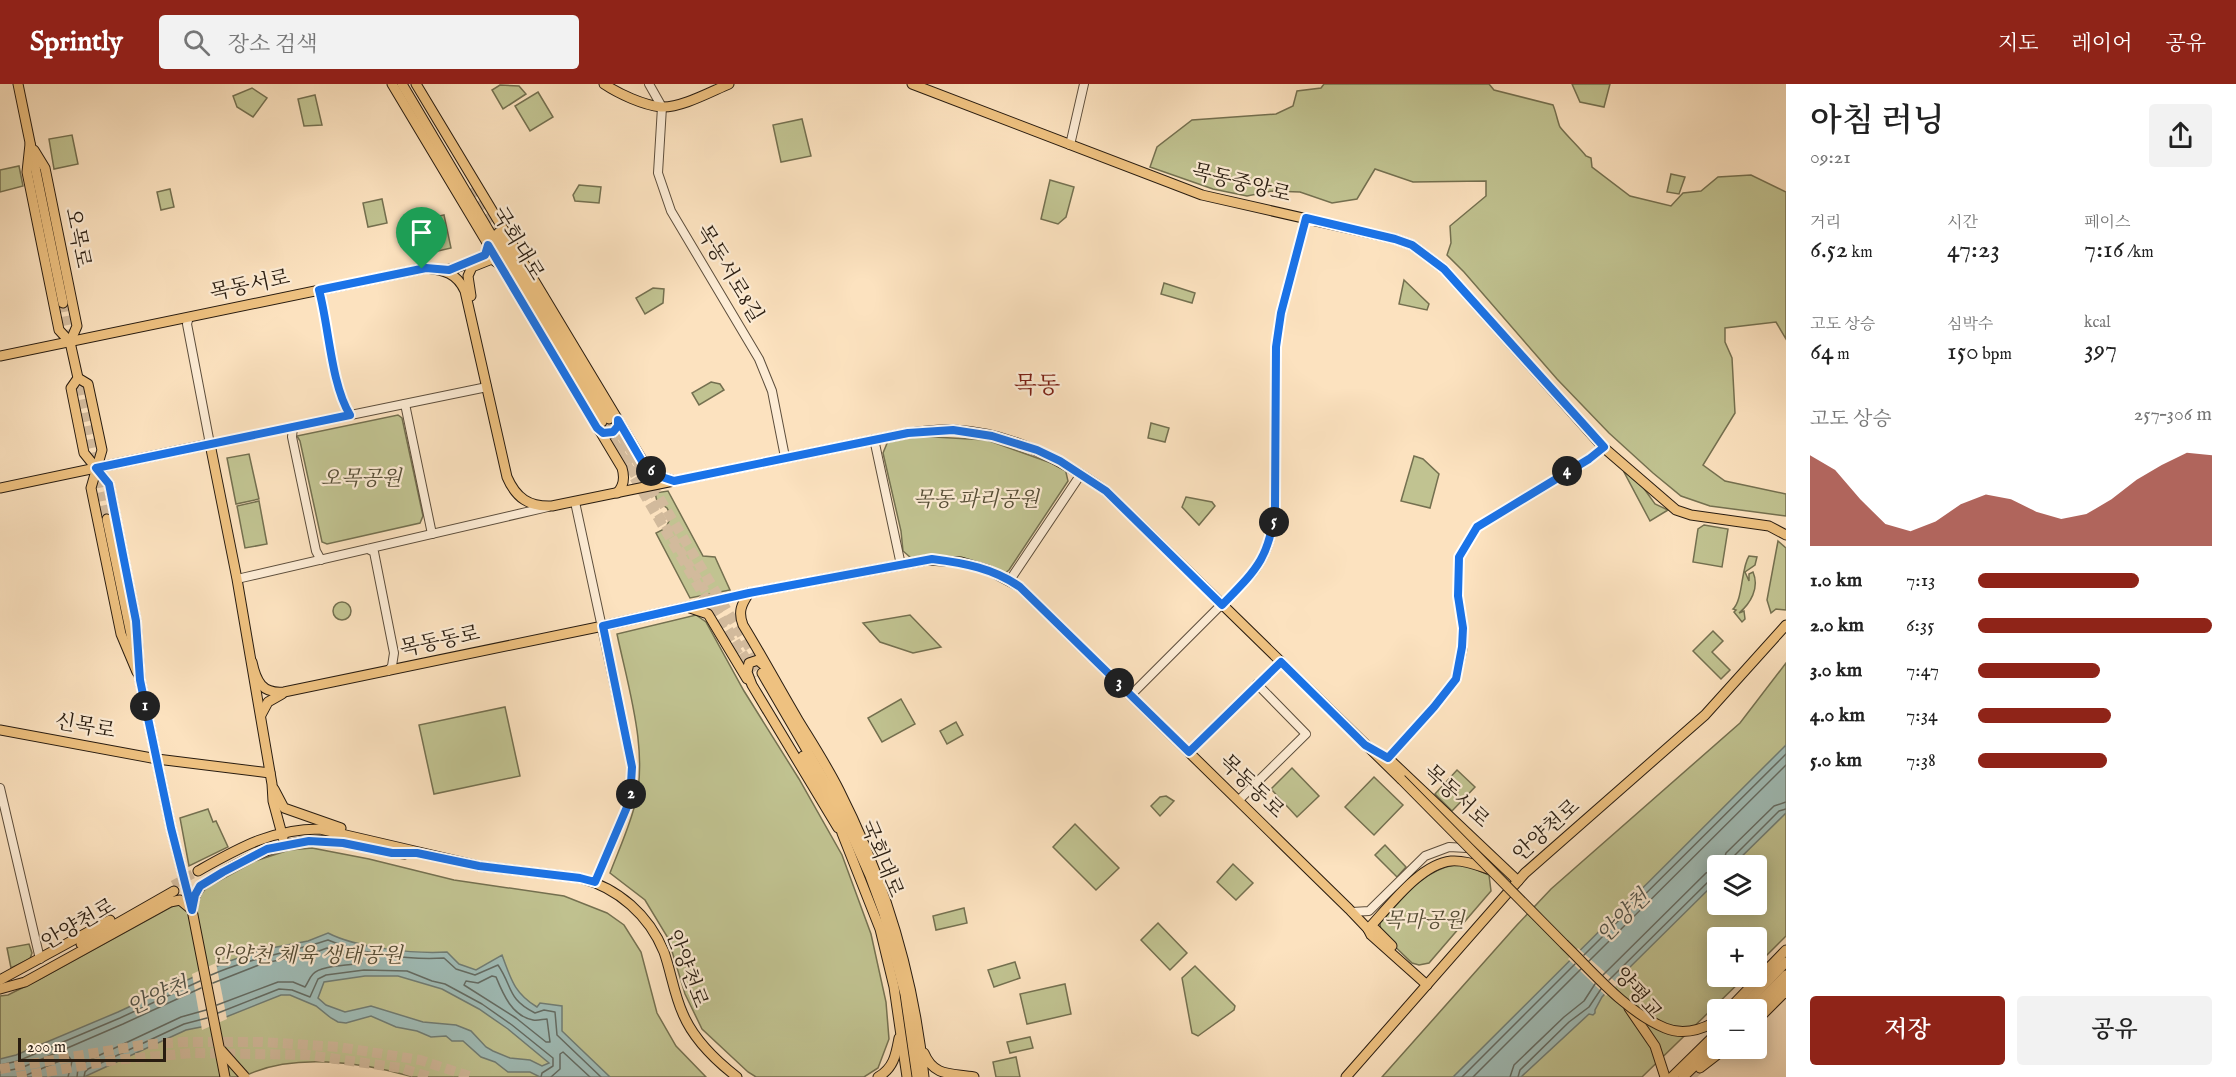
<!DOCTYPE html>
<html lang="ko">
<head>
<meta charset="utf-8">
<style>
  :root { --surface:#fff; --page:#f2f2f2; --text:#222; --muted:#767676; --accent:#8f2418 }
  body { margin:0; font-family:"IM FELL English","Noto Serif KR",serif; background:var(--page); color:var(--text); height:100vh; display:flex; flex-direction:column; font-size:22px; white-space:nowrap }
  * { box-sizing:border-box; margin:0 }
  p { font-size:20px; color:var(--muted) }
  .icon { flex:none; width:33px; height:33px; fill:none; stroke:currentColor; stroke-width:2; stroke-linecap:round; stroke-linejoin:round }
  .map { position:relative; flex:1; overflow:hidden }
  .details { display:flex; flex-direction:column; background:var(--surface); width:450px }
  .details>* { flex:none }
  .buttons { position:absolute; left:1707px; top:771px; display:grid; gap:12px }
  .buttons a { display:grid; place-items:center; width:60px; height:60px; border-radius:6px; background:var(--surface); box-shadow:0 3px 15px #0003; font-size:30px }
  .scale { position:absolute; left:18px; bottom:15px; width:148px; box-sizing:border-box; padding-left:6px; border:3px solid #281c10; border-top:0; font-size:16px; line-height:21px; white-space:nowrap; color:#281c10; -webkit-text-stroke:4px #fdecd5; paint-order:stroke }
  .pin { position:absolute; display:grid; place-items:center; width:51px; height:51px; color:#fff; margin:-62px -26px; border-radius:50% 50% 50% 0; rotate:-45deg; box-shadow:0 0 6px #0007 }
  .pin .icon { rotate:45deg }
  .km { position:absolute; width:30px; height:30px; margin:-15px; border-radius:50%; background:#222; color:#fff; font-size:16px; line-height:30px; text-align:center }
  .round { display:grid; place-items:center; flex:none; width:63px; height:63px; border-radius:6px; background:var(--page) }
  .summary { display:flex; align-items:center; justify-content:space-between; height:102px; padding:0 24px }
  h1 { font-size:33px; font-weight:600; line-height:45px }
  .metrics { display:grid; grid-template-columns:repeat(3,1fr); gap:9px; height:102px; padding:6px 24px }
  .metrics div { display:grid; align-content:center }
  .metrics b { font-size:26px; font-weight:600 }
  .metrics small { font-size:16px; font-weight:400 }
  .metrics p { font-size:16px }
  .chart { height:168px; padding:12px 24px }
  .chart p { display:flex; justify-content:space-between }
  .chart svg { width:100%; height:108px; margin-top:6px; fill:var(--accent); opacity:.7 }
  .action { display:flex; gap:12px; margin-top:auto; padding:12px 24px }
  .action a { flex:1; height:69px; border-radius:6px; background:var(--accent); color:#fff; font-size:24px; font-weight:600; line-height:69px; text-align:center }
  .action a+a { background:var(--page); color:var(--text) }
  ul { padding:0 24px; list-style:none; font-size:20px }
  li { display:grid; grid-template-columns:96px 72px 1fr; align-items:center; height:45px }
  li i { height:15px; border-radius:8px; background:var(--accent) }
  header { display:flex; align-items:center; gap:36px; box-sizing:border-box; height:84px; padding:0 30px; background:var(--accent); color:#fff }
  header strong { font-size:28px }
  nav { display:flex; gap:33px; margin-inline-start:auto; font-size:21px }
  .search { width:420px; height:54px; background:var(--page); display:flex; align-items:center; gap:15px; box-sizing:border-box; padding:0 21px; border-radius:6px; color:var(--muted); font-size:22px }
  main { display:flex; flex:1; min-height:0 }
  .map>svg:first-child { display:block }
  .green { fill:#c1c391; stroke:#747050; stroke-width:1.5; fill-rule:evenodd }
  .water { fill:#a0bdb8; stroke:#707d75; stroke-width:1.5; fill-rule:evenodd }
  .pier { fill:#fce2bf }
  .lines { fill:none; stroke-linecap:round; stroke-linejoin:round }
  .shore { stroke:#646c64; stroke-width:1.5 }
  .major-tunnel { stroke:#d2ba9c; stroke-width:9; stroke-dasharray:9 4.5; stroke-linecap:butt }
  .highway-tunnel { stroke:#d2ba9c; stroke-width:10; stroke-dasharray:10 5; stroke-linecap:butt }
  .minor-casing { stroke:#5d4e3c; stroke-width:10 }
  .major-casing { stroke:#281c10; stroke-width:11 }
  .highway-casing { stroke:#281c10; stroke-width:13 }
  .minor { stroke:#fdecd5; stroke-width:8 }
  .major { stroke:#eec180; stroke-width:9 }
  .highway { stroke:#eec180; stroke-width:10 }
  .major-bridge-casing { stroke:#281c10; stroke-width:11; stroke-linecap:butt }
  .major-bridge { stroke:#eec180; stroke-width:9 }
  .route-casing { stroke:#fff; stroke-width:12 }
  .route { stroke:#1a73e8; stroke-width:8 }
  .labels { text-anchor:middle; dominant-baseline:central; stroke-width:4.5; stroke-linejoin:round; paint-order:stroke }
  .street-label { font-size:21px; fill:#281c10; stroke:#fdecd5 }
  .park-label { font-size:21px; font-style:italic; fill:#564e37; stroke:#fdecd5 }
  .water-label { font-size:22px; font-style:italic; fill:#52544b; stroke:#fdecd5 }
  .quarter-label { font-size:24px; fill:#7a1f14; stroke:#fdecd5 }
</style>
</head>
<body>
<header>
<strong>Sprintly</strong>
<div class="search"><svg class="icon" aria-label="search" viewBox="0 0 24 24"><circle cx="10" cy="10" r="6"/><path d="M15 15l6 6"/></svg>장소 검색</div>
<nav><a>지도</a><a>레이어</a><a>공유</a></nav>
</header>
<main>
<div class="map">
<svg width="1786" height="993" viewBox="0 0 1786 993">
  <rect width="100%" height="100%" fill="#fce2bf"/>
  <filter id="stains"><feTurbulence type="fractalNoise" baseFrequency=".00333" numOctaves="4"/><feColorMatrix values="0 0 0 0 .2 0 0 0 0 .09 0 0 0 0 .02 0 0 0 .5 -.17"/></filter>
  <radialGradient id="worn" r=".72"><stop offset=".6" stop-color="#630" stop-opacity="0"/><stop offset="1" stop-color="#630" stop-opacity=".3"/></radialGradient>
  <g class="green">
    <path d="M1324,0H1489L1494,6L1553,21C1556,28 1558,39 1560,43C1567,52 1579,63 1586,72L1591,74L1592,83L1630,112L1671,122L1683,109L1701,107L1718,93L1751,91L1786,108V255L1776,238L1725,244V258L1732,274L1735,329L1703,381L1725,397L1786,410V432L1710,422L1681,412L1653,389L1609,349L1557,295L1464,188L1447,171L1451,159L1450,142L1486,112V97L1413,98L1375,85L1357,115L1332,119L1300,108L1272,107L1247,112L1213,105L1150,83L1157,63L1192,36L1276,30L1293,22L1297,7L1321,4Z"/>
    <path d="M1572,0H1610L1604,23L1580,18Z"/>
    <path d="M500,1L519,2L526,10L503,25L492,6Z"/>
    <path d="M252,4L267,14L253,33L237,23L233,12Z"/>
    <path d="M538,8L553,33L530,47L515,22Z"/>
    <path d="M315,11L322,41L304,42L298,15Z"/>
    <path d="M802,35L811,72L781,78L773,41Z"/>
    <path d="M72,51L78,80L54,85L49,55Z"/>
    <path d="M19,82L23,102L0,108V86Z"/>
    <path d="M1671,90L1685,93L1679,110L1667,108Z"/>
    <path d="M1050,96L1074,103L1066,133L1058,140L1041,135Z"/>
    <path d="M579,101L601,103L599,119L575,117L573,111Z"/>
    <path d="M170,105L174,123L161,126L157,108Z"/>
    <path d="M382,115L387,139L368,143L363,119Z"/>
    <path d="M444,131L451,164L425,170L418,137Z"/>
    <path d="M1404,196L1429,220L1427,226L1399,220Z"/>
    <path d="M1164,199L1195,209L1192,219L1161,210Z"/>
    <path d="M653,204L664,205L663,219L645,230L636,214Z"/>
    <path d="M711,298L720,300L724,306L699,321L692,309Z"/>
    <path d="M398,331L402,334L423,432L420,439L327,460L322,458L300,357L297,352Z"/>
    <path d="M1151,339L1169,344L1165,358L1148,354Z"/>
    <path d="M916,352L987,356L1065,384L1068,397L1009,486L1004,490C970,475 949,470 911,474L903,467L901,447L883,369L888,357Z"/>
    <path d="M249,370L259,415L236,420L227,374Z"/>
    <path d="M1414,372L1423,375L1439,390L1430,424L1401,417Z"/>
    <path d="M1628,386L1640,399L1655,420L1668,426L1650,437L1624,388Z"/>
    <path d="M668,407L703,472L715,473L730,506L690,514L656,449L666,444L671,432L667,424L657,417L655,409Z"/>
    <path d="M1186,413L1212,418L1215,422L1199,441L1182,423Z"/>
    <path d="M259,417L267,460L245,464L237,422Z"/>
    <path d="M1704,441L1728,445L1722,483L1693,478L1698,445Z"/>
    <path d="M1778,457L1786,464V526L1776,525L1771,529L1767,516Z"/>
    <path d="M1749,472L1757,473L1755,481L1745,488L1749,497V490L1753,488C1760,504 1750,520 1739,529L1744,527L1745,535L1742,538L1734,528L1736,526L1733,525C1743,516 1741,484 1749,472Z"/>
    <circle cx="342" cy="527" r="9"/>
    <path d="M696,531L706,538L744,607L799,695L842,771L871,850L886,918L889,955L878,984L864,993H756L748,988L702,945L685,910L668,854L645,816L610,789C618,768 628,746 634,724C650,671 628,603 617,550Z"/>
    <path d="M910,531L941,563L913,569L880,558L863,539Z"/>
    <path d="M1713,547L1723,557L1712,568L1730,586L1721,595L1693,567Z"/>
    <path d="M1786,579V852L1757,881L1756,854H1718V892L1745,893L1642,993H1382L1517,841L1551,805L1740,639ZM1718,782H1756V820H1718Z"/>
    <path d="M901,615L915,640L882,658L868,634Z"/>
    <path d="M505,623L520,692L434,710L419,641Z"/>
    <path d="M956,638L963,651L947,660L940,647Z"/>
    <path d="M1292,684L1319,712L1297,733L1271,705Z"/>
    <path d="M1457,686L1475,703L1452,727L1435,710Z"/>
    <path d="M1374,693L1403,721L1374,751L1345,723Z"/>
    <path d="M1166,712L1174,717L1160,732L1151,722L1160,713Z"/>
    <path d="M208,725L213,738L216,737L228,763L189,782L180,734Z"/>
    <path d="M1075,740L1119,784L1096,806L1053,763Z"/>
    <path d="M1385,761L1406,783L1397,793L1375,771Z"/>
    <path d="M312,764L369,775L454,796L564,812L607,829L624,841L641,868L657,929L676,962L706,993H413C362,978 291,968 243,993H0V912L8,911L40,895L255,777L289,766Z"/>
    <path d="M1233,780L1253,799L1236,816L1217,798Z"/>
    <path d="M1454,781H1466L1489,791L1491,807L1429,879L1419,881L1412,879L1381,849L1380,839C1402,816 1421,787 1454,781Z"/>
    <path d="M964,824L967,839L936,846L933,832Z"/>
    <path d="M1158,839L1187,869L1170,886L1141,856Z"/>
    <path d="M29,860L32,869L30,875L11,884L7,864Z"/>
    <path d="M1015,878L1020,894L994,903L988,886Z"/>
    <path d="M1195,882L1235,922L1234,926L1198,952L1192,949L1182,894Z"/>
    <path d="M1065,900L1071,930L1027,940L1020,910Z"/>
    <path d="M1030,953L1033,964L1010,969L1007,958Z"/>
    <path d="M1016,973L1020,993H996L993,978Z"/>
  </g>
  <g class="water">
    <path d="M1786,661V729L1733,781L1718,782L1717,797L1625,888L1602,913L1595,926V929L1593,931L1589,930L1521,993H1453Z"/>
    <path d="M328,849C357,864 414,870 447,868L459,880L476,886L502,871C511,895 514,909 537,923L540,919L562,922V947L610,993H540L530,988H508L495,978L481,973L463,957H452L446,952L431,953L417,947L396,943L371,932L346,939L338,938L331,934L316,922L290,911H281L201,943L186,946L84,993H0V975L16,971L118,928L224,879L261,866L308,857ZM365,892H398L442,905L479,925L508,945L549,979L542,982L530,976L510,974L493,967L486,963L471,947L456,941L423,938L371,922L345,928L326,921L318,914L324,898Z"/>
  </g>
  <g class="pier">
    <path d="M1578,864L1618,900L1606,912L1568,875Z"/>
    <path d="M216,879L227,935L202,946L192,890Z"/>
  </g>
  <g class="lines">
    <g class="shore">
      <path d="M1722,782L1726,769L1774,722L1786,718"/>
      <path d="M1729,782L1731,775L1779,727L1786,725"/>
      <path d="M1584,871L1786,670"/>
      <path d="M1589,877L1786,681"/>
      <path d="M211,891C249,874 288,869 328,856C360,870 408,876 444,874L456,885L475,891L498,881C513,903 507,915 535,929L544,926L555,928L557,951L601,993"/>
      <path d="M1603,891L1706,789L1718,785"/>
      <path d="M492,892L496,893C503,910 512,932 533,936C538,937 543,935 547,935L550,958H546L516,934L464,901L466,897L478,899Z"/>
      <path d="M1609,896L1711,795L1718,793"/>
      <path d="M213,899L264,879L311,870L327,864L340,870L360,873L362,876L361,879C348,882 321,881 313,890C309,894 308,899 305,903L293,898H278L217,921"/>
      <path d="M218,929L279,905L292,906L310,913L318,895L326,891L364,886L407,887L432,897L445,900L482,920L512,941L553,974V982L542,989L541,993"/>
      <path d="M0,981L18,977L120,934L200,897"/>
      <path d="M0,988L21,984L123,940L201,904"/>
      <path d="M22,993L69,973L72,977L68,993"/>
      <path d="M77,993L78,984L85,978L181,933L206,926"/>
      <path d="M84,993L85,988L88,985L184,940L207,934"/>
      <path d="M551,993L560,985V970L563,968L590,993"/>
      <path d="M1462,993L1575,880"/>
      <path d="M1473,993L1581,885"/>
      <path d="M1510,993L1514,981L1564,933L1584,917L1595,900"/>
      <path d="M1518,993L1520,986L1569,938L1589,923L1601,905"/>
    </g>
    <g class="major-tunnel">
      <path d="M63,219L71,261"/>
      <path d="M77,289L107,435"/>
      <path d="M609,335L661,422"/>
      <path d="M602,338L757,592"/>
      <path d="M173,801L198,787"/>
    </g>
    <g class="highway-tunnel">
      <path d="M473,103L504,156"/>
      <path d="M613,337L761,583"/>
      <path d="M604,342L750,590"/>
      <path d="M0,985L142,961L183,958H262L339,963L420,976L472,993"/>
      <path d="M17,993L115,976L192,969L308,971L401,984L430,993"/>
      <path d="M1690,993L1707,977"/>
    </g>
    <defs>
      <g id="minor">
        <path d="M649,0L662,23L658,89L671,127L759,275L772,307L785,373"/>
        <path d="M1070,61L1084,0"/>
        <path d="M319,206C329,244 331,299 350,331"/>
        <path d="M189,233L187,240L210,360L487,303"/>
        <path d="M405,320L432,450"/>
        <path d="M293,343L292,353L316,467L321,476"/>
        <path d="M874,355L901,481"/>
        <path d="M575,418L632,683L630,716L595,798"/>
        <path d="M368,465L374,468L394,569L392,582L388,587"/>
        <path d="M237,495L548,423"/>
        <path d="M1010,496L1081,390"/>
        <path d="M1131,611L1251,491C1268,471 1273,448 1275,423L1276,263L1281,229L1306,134"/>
        <path d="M1189,668L1281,578"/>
        <path d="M1388,674L1434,623L1456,595L1463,563V544L1458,511L1459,473L1477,443L1589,375L1603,363"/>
        <path d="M0,704L40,875"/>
        <path d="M1239,716L1306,650L1257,600"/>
        <path d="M1352,828L1369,827L1425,772L1449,763L1467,764L1470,762"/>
      </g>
      <g id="major">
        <path d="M18,0L63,219"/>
        <path d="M392,0L622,384C625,394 624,402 617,409"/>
        <path d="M402,0L602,338"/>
        <path d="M416,0L647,384L656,391L672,396"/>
        <path d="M604,0C619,10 643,21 661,23C681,24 710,8 729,0"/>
        <path d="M912,0L1202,111L1395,155L1412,161L1444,185L1603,363L1676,426L1691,431L1769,442L1786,451"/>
        <path d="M30,60L27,88L59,246L70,258L78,294L71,304L84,369L109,400L136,537L140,595"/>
        <path d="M34,66L45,84L77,242L70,258"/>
        <path d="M498,149L609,335"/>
        <path d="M444,186C452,186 480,176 485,170C488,167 488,164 488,161"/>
        <path d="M471,212L468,192L472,183L492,175L499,180"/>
        <path d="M0,272L426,184C444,186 457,189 465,207L507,393C516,414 529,423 552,422L908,349C923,348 939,345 954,346C1011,349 1060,375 1106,407L1401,695"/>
        <path d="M78,294L88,300L102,366L91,404L121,550L137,588"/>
        <path d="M599,346L608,350L613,348L618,342V336"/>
        <path d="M0,404L210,360L237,495L272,700L273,717L283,754"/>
        <path d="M107,435L133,560"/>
        <path d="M749,509C741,521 738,528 743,541C762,572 779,604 798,636C812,659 827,682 839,706C885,797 914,892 924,993"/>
        <path d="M690,524L708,530L747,595"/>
        <path d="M252,578C256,597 262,610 284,608L603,542L749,509L927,476L961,478L988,486L1020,503L1349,825L1368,845L1371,851L1427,901"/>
        <path d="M766,583L758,576L749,579L747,588L752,601L838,744"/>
        <path d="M762,589L837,718L870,792L884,830L905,910L917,993"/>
        <path d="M139,591L171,744L192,826"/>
        <path d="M261,631L268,618L282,610"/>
        <path d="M0,646L157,675L270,689"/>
        <path d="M1375,667L1388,674L1518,797"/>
        <path d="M803,672L837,732L842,749L880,845L894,903L907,993"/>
        <path d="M274,705L284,724L341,744"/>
        <path d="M198,787C239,764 271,745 320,745L479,782L580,794C618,804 649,831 664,868C671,888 674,910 683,930C694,956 715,976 737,993"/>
        <path d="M223,788C260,766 298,752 342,758C363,761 383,769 405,770"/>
        <path d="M1368,845C1389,823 1420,780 1451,777C1464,776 1476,781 1488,785"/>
        <path d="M1368,845H1375L1392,862"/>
        <path d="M81,860L174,807"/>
        <path d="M0,896L110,836"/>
        <path d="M0,905L25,898L170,818L180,816L191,825"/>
        <path d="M1629,924L1655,962L1665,993"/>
        <path d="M1728,926L1786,866"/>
        <path d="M1740,926L1786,878"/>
        <path d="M1751,926L1786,891"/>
        <path d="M1756,937L1786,907"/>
        <path d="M924,969C934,993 951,989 974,993"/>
        <path d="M1700,984L1726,964"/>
        <path d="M878,993C894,984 896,970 899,954"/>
        <path d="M1346,993L1525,789L1705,631L1786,541"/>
        <path d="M1672,993L1718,948"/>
        <path d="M1683,993L1718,959"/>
      </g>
      <path id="highway" d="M1756,930L1786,900"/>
    </defs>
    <use href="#minor" class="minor-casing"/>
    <use href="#major" class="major-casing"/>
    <use href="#highway" class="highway-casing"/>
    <use href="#minor" class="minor"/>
    <use href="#major" class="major"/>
    <use href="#highway" class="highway"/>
    <defs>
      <g id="major-bridge">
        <path d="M1401,695C1456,750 1509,805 1564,860C1595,890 1625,927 1665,944C1682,951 1698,947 1713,939"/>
        <path d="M223,788C204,799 195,802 192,826L225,993"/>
        <path d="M221,966L245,993"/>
      </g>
    </defs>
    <use href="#major-bridge" class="major-bridge-casing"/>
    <use href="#major-bridge" class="major-bridge"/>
  </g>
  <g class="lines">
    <defs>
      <path id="route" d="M1306,134L1395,155L1412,161L1444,185L1604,363L1589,375L1477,443L1459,473L1458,512L1463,544L1462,563L1456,595L1434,623L1388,674L1365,661L1281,578L1189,668L1020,503C993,484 964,479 932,475L749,509L603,542L632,683L630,716L595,798L580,794L479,782L417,769H392L343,759L309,757L267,765L223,788L200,802L195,811L192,826L171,744L140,596L136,537L109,400L96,384L350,331C331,300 329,243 319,206L426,184L449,186L485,171L488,161L597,344L603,349L613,348L618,342V336L646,384L656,391L674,397L908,349L953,346L992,352L1037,366L1060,377L1106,407L1222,521C1256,486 1270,474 1275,423L1276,263L1281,229Z"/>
    </defs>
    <use href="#route" class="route-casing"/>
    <use href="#route" class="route"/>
  </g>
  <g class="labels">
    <g class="street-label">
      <text transform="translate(1241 100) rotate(14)">목동중앙로</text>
      <text transform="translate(77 154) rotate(79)">오목로</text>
      <text transform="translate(517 160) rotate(59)">국회대로</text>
      <text transform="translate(729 190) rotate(59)">목동서로8길</text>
      <text transform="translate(250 202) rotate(-12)">목동서로</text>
      <text transform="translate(440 558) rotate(-12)">목동동로</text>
      <text transform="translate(85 643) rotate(10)">신목로</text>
      <text transform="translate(1251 703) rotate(44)">목동동로</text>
      <text transform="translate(1456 713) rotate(43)">목동서로</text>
      <text transform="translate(1547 747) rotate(-42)">안양천로</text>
      <text transform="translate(881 775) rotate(68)">국회대로</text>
      <text transform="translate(79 841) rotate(-30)">안양천로</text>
      <text transform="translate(686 885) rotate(69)">안양천로</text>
      <text transform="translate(1637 910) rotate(49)">양평교</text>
    </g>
    <g class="park-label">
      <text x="361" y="395">오목공원</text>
      <text x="976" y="416">목동 파리공원</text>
      <text x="1424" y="837">목마공원</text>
      <text x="307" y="872">안양천 체육 생태공원</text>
    </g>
    <g class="water-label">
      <text transform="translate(1624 833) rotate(-45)">안양천</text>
      <text transform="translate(158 913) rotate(-23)">안양천</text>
    </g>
    <g class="quarter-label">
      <text x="1037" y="302">목동</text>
    </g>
  </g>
  <rect width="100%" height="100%" filter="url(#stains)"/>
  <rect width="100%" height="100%" fill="url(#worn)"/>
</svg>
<div class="buttons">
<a><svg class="icon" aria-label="layers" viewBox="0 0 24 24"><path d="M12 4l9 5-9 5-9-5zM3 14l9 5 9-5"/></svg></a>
<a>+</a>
<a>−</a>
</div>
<div class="scale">200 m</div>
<div class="pin" style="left:422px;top:185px;background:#1e9e55"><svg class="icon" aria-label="arrive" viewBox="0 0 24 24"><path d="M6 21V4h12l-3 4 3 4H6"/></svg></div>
<b class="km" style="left:145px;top:622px">1</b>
<b class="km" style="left:631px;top:710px">2</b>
<b class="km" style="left:1119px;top:599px">3</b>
<b class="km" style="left:1567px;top:387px">4</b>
<b class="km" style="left:1274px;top:438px">5</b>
<b class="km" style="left:651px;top:387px">6</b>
</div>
<section class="details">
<div class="summary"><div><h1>아침 러닝</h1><p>09:21</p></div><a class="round"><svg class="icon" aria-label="share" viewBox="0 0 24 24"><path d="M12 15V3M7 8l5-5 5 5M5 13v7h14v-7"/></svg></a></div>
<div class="metrics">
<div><p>거리</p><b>6.52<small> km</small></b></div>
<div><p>시간</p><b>47:23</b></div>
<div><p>페이스</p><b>7:16<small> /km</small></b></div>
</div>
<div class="metrics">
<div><p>고도 상승</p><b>64<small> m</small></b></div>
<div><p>심박수</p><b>150<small> bpm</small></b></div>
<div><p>kcal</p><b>397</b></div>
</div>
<div class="chart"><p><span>고도 상승</span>257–306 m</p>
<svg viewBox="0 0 160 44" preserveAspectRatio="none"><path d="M0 44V7L10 13L20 25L30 35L40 38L50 34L60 27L70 23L80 25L90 30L100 33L110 31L120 25L130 17L140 11L150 6L160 7V44z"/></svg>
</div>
<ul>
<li><b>1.0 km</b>7:13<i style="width:69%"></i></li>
<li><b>2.0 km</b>6:35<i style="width:100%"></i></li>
<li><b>3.0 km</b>7:47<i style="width:52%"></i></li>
<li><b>4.0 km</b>7:34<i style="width:57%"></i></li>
<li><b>5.0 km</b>7:38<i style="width:55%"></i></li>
</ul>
<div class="action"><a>저장</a><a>공유</a></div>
</section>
</main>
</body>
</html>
